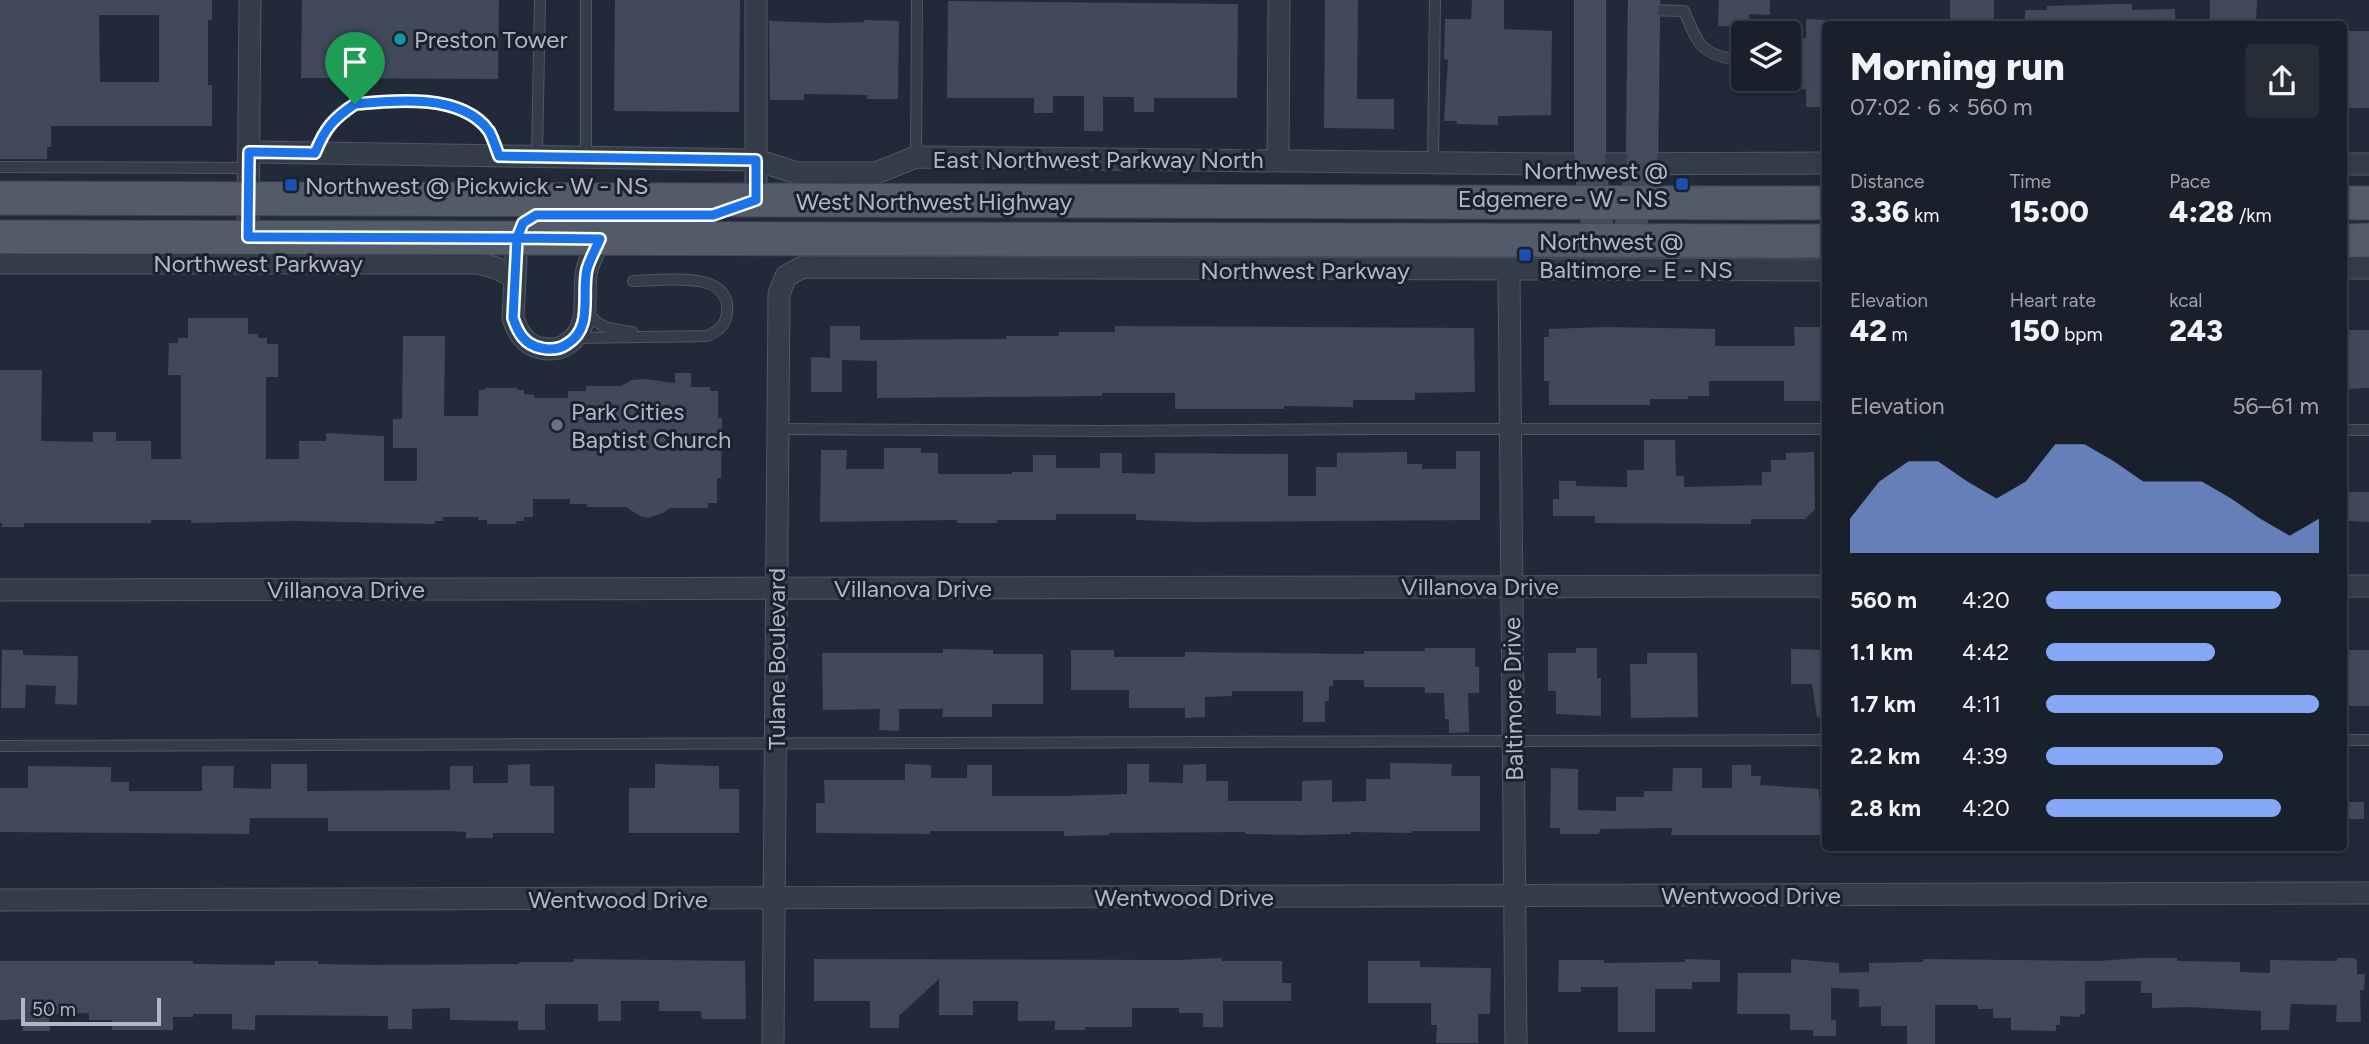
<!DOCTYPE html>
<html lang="en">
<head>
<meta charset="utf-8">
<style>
  :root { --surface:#1a202b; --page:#272d37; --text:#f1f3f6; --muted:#9fa3a9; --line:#383e47; --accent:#85a8f6 }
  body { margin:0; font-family:Figtree,sans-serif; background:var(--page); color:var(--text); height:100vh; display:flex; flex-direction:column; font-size:26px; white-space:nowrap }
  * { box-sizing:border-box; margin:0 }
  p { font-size:23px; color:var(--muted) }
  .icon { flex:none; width:38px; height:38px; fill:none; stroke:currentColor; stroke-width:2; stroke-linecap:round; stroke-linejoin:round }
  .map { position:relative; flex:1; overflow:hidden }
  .sheet { position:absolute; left:1822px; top:21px; width:525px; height:830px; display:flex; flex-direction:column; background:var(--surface); border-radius:7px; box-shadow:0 4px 10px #0003,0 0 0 2px var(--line) }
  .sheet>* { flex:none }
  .buttons { position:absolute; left:1731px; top:21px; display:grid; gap:14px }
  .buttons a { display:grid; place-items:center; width:70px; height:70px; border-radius:7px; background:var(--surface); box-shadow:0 4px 10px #0003,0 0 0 2px var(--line); font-size:35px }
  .scale { position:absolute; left:21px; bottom:18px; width:140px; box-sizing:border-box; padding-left:7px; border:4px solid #b0b7c5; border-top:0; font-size:19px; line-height:24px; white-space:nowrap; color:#b0b7c5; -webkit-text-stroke:5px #1b212e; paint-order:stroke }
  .pin { position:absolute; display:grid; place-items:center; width:60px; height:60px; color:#fff; margin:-72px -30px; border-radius:50% 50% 50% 0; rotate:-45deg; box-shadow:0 0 7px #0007 }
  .pin .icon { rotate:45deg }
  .round { display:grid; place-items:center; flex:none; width:74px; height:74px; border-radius:7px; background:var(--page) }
  .overview { display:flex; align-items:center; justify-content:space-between; height:119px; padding:0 28px }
  h1 { font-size:38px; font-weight:800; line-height:52px }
  .figures { display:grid; grid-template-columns:repeat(3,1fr); gap:10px; height:119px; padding:7px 28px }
  .figures div { display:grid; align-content:center }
  .figures b { font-size:30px; font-weight:800 }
  .figures small { font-size:19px; font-weight:400 }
  .figures p { font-size:19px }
  .chart { height:196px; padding:14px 28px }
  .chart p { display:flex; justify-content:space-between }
  .chart svg { width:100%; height:126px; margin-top:7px; fill:var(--accent); opacity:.7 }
  ul { padding:0 28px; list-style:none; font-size:23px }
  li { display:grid; grid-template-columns:112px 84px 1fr; align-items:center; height:52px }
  li i { height:18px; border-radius:9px; background:var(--accent) }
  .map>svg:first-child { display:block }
  .building { fill:#41495b; fill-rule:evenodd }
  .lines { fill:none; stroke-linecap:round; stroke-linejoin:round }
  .lane-casing { stroke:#505764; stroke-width:12 }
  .street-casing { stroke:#505764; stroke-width:23 }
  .secondary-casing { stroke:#505764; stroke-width:32 }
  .primary-casing { stroke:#3e4552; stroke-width:35 }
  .lane { stroke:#353c49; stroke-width:10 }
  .street { stroke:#353c49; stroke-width:21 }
  .secondary { stroke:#434b5c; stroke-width:30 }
  .primary { stroke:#535b69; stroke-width:33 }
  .route-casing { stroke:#fff; stroke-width:14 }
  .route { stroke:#1a73e8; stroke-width:9 }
  .culture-dot { fill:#0f9aa8; stroke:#1b212e; stroke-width:2.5 }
  .transit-dot { fill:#1a4fb4; stroke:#1b212e; stroke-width:2.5 }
  .worship-dot { fill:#6b7280; stroke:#1b212e; stroke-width:2.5 }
  .labels { text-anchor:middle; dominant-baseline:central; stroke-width:6; stroke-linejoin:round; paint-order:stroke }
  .poi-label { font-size:24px; fill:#b0b7c5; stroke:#1b212e; text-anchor:start }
  .street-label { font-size:24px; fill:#b0b7c5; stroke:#1b212e }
</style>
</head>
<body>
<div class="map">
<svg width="2369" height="1044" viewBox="0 0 2369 1044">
  <rect width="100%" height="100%" fill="#222a39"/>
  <g class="building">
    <path d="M0,0H212V20H208V85H212V126H51V147H47V159H0ZM99,15H159V82H100Z"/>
    <path d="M302,0H499L498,79L301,78Z"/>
    <path d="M615,0H740L739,112L614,111Z"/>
    <path d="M1325,0H1358L1357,99H1394V129L1324,128Z"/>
    <path d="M1472,0H1504V29L1552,31L1551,115L1498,116V125L1457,124V121H1444L1448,60L1444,59L1445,19H1471Z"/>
    <path d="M1719,0H1770V15L1749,14V27L1718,26Z"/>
    <path d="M1950,0H1994V24H1955V22H1950Z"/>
    <path d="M2210,0H2257L2256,22H2252V24H2210Z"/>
    <path d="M948,1L1238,4L1237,98H1154V112H1134V97H1103V131H1084V96H1053V113H1034V98H947Z"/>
    <path d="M2115,4H2132V10L2175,9V24H2025V10H2047V6Z"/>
    <path d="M1806,19L1825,20V107H1806V89H1800V79H1791L1792,48H1800V38H1806Z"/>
    <path d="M864,20L899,21L898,99H867V95L804,94V100H770L769,21L828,23L864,22Z"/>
    <rect x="2343" y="31" width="26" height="77"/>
    <path d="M188,318H248V334H258V338H267V344H278V377H266V459H299V441H326V433L384,436V481H417V448H393V419H402L403,336H445L444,416H478L479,390H485V388H517V390H524V394L534,395V398H568V391H586V386H621L632,380L644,379L675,383V373H691V387H710V391H718V418H722L721,478H717V503H708V508H670L663,513L648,518L640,516L626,507H587V504H570V499H533V517H524V521H516V524H487V520H478V517H443V521H435V524L294,521L191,523V520H151V523H24V527H2V523H0V370H42L41,441L93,442V432H116V441H151V459H181V375H168L169,343H178V338H188Z"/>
    <path d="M830,326H860V340L1006,339V336H1059V332H1115V326L1474,328L1475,392L1415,393V400H1353V407L1284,406V409H1175V393H1102V396L877,398V361L842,360V392H811V357L830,358Z"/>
    <path d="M1605,327L1715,329V346H1795L1794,327H1825V401H1784V381H1709V396H1688V399H1650V405H1549V381H1544V337H1549V329Z"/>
    <path d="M2343,330H2369V388L2343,389Z"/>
    <path d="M1644,440H1675L1676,476H1684V487L1762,485V472H1771V460H1786V453L1814,452L1815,509L1805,519H1751V524L1595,523V516H1553V499H1559V481H1576V486L1627,487V470H1644Z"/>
    <path d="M884,448H921V453H938V474H1012V472H1033V455H1056V468H1100V453H1122V473L1155,474V453L1288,454V496H1316V467H1337V453L1407,452V464H1422V469H1456V451H1480V520L1197,522L1136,520V514H1056V520H997V523H957V520L820,522L821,450H847L846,469H884Z"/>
    <path d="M2349,492H2369V522L2349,521Z"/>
    <path d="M1425,648H1475V667H1479V693H1468L1469,732L1449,733V719H1445L1444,693H1425V687H1364V680H1333V686H1329V701H1325V722H1303V691H1232V696L1205,697V717L1185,718V708H1129V690H1071V650H1114V657H1185V652L1364,654V651H1425Z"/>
    <path d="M1576,648H1597V678H1601V716L1556,714V691H1548V653H1576Z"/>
    <path d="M943,649L993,650V654H1043V704H992V717H942L943,709H899V731L879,730L880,709L823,710L822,653H943Z"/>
    <path d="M1791,649L1825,650V716L1817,717L1812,684H1791Z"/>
    <path d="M2,650H23V655L78,656L77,705L55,704L56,686L26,685L25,708H1Z"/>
    <path d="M2345,650H2369V706H2346Z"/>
    <path d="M1647,653H1697L1698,717L1631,718L1630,664H1647Z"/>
    <path d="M1390,763L1452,764L1451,776H1480V831H1412V833L1351,832V834L1303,835L1245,834V832L1109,833V835L1064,836V831H930V834L816,833V803H825L824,780H905V764L931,765V778H967V765H992V796H1063L1127,794V764H1149V782L1183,783V765L1206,764V781H1228V801H1302V781L1332,780V802L1366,801V779H1390Z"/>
    <path d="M271,764H307V791L450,790V766H473V783H508V765L530,764V786H554V833H493V838H466V832L450,831H328V818H250L249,834L0,832V788H28V766L111,767V782H129V791H202V766H234L233,788L271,789Z"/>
    <path d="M655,764L719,766V789H739V833H629V788H655Z"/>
    <path d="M1732,765H1751V776H1761L1760,785L1819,789V797H1825V835H1671L1672,828L1600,829L1599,834H1560V828H1550L1551,768L1578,769V810L1616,811V797H1644V791H1672L1673,768H1702V788H1732Z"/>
    <rect x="2343" y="802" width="21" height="17"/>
    <path d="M1222,958V961H1282V983H1291V1001H1223V1027H1203V1013H1179V1008H1132V1027H1085V1030H1055V1021H1018V1001H973V1015H939V979L899,1016V1028H870V1001H814V959L1178,960Z"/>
    <path d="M2141,958H2177V961L2240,962V972L2270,973V960L2337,961V958H2353L2357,960V974H2365L2364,990H2360L2361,1022H2336L2337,1005L2291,1004L2289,1030H2261V1011L2189,1007L2152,1008V993H2141V981H2085V1014H2080V1017L2060,1016V1025H2056V1031L2011,1030V1018H1993V1009H1978V1005H1935V1044H1907V1026H1881V1006L1859,1007V989L1831,988V1020H1836V1036H1813V1030H1790V1014H1737L1738,973H1791V959L1839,963V973L1869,972V963L1923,962V959L2097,961Z"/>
    <path d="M574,959L745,961L746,1019H702L701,1011H659V1001H621V1021H598V1004H545V1030H518V1021L450,1020V1008L412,1009V1029H388V1016L255,1015V1030L232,1029V1014H193V1017H173V1030H112V1020H89V1013L49,1014L50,1031H23V1019L0,1020V961H193V964L275,965V961H318V964L370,965L519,964V962H574Z"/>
    <path d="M1685,959L1720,960V982H1692V989H1655V1032H1618V987H1581V992H1558L1559,960H1604V963L1685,962Z"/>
    <path d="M1368,961H1420V967L1491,968L1490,1014H1478V1043H1436L1437,1025H1431V1003H1368Z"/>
  </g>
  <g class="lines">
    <defs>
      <g id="lane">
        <path d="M586,0V157"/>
        <path d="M1645,10L1684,11"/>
        <path d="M1684,11C1697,40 1698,53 1732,59"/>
        <path d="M315,153C323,134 334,111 356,104C369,100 386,102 399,102C430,102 469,102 489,131C493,138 496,148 500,156"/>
        <path d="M537,156L540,0"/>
        <path d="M916,157L917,0"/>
        <path d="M1433,163L1435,0"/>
        <path d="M0,167L249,168"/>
        <path d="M587,310C597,329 612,329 632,332"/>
        <path d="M575,338L707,336C717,332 726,325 727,313C732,268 661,281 633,281"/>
        <path d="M778,429L1104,431L1367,429H1825"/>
        <path d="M2343,430H2369"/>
        <path d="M2343,740H2369"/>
        <path d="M0,746L1825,740"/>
      </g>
      <g id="street">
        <path d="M756,0V200"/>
        <path d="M249,152L756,160L797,173H876L916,157L1558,164L1825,163"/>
        <path d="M1278,160L1279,0"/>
        <path d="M2343,164H2369"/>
        <path d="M248,237L250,0"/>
        <path d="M517,238L513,318C518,333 525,345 541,348C550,350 560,349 567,344C594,327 581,294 587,269C590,259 596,248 600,239"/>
        <path d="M0,263H478L496,268L514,277"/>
        <path d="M2343,268H2369"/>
        <path d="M1509,271L1516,1044"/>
        <path d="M2343,586H2369"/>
        <path d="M0,590L1825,586"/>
        <path d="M0,900L2369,893"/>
        <path d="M773,1044L779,294L786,276L803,267L1825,270"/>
      </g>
      <g id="secondary">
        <path d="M1590,0V164L1599,241"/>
        <path d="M1628,241L1642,164L1644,0"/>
      </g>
      <g id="primary">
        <path d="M0,198L1825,203"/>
        <path d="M2343,203H2369"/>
        <path d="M0,237L1825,241"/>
        <path d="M2343,241L2369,240"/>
      </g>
    </defs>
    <use href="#lane" class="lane-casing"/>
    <use href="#street" class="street-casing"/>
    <use href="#secondary" class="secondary-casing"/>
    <use href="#primary" class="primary-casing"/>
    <use href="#lane" class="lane"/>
    <use href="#street" class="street"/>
    <use href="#secondary" class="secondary"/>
    <use href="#primary" class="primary"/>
  </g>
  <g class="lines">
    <defs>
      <path id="route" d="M355,104C333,119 325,128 315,153L249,152L248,237L517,238L513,318C518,333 525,345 541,348C550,350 560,349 567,344C594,328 581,294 587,269C590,259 596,248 600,239L517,238L523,223L536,215H713L756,200V160L499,156C496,148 493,138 489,131C462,93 394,100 355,104"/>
    </defs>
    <use href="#route" class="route-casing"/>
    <use href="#route" class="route"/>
  </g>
  <circle class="culture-dot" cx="400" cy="39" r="7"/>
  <g class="transit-dot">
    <rect x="1675" y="177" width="14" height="14" rx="3.5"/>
    <rect x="284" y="178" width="14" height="14" rx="3.5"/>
    <rect x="1518" y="248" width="14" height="14" rx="3.5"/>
  </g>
  <circle class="worship-dot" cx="557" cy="425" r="7"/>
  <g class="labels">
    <g class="poi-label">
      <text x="414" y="39">Preston Tower</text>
      <text x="1668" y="170" text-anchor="end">Northwest @<tspan x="1668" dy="28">Edgemere - W - NS</tspan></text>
      <text x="305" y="185">Northwest @ Pickwick - W - NS</text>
      <text x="1539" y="241">Northwest @<tspan x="1539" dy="28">Baltimore - E - NS</tspan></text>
      <text x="571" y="411">Park Cities<tspan x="571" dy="28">Baptist Church</tspan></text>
    </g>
    <g class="street-label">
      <text x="1098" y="159">East Northwest Parkway North</text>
      <text x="934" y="201">West Northwest Highway</text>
      <text x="258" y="263">Northwest Parkway</text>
      <text x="1305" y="270">Northwest Parkway</text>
      <text x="1480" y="586">Villanova Drive</text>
      <text x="913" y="588">Villanova Drive</text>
      <text x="346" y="589">Villanova Drive</text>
      <text transform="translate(776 659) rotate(-90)">Tulane Boulevard</text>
      <text transform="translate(1513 699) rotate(-91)">Baltimore Drive</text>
      <text x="1751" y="895">Wentwood Drive</text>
      <text x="1184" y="897">Wentwood Drive</text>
      <text x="618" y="899">Wentwood Drive</text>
    </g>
  </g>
</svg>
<div class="buttons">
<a><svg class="icon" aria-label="layers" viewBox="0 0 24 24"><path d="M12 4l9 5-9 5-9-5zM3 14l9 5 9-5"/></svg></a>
</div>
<div class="scale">50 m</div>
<div class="pin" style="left:355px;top:104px;background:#1e9e55"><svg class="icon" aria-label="arrive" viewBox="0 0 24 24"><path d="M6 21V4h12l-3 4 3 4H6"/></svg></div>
<section class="sheet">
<div class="overview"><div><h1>Morning run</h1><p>07:02 · 6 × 560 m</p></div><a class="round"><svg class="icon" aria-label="share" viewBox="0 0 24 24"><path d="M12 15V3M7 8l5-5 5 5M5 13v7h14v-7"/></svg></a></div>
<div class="figures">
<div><p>Distance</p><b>3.36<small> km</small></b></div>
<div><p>Time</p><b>15:00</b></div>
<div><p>Pace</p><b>4:28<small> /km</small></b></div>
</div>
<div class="figures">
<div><p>Elevation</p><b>42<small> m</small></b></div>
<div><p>Heart rate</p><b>150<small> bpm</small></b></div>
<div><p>kcal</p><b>243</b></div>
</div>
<div class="chart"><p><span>Elevation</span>56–61 m</p>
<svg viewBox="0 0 160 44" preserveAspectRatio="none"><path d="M0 44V32L10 19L20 12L30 12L40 19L50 25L60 19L70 6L80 6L90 12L100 19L110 19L120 19L130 25L140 32L150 38L160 32V44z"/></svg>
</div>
<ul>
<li><b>560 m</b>4:20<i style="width:86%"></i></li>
<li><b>1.1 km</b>4:42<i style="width:62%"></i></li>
<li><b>1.7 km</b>4:11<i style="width:100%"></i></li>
<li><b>2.2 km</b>4:39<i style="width:65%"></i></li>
<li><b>2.8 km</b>4:20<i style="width:86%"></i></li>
</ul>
</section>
</div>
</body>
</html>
